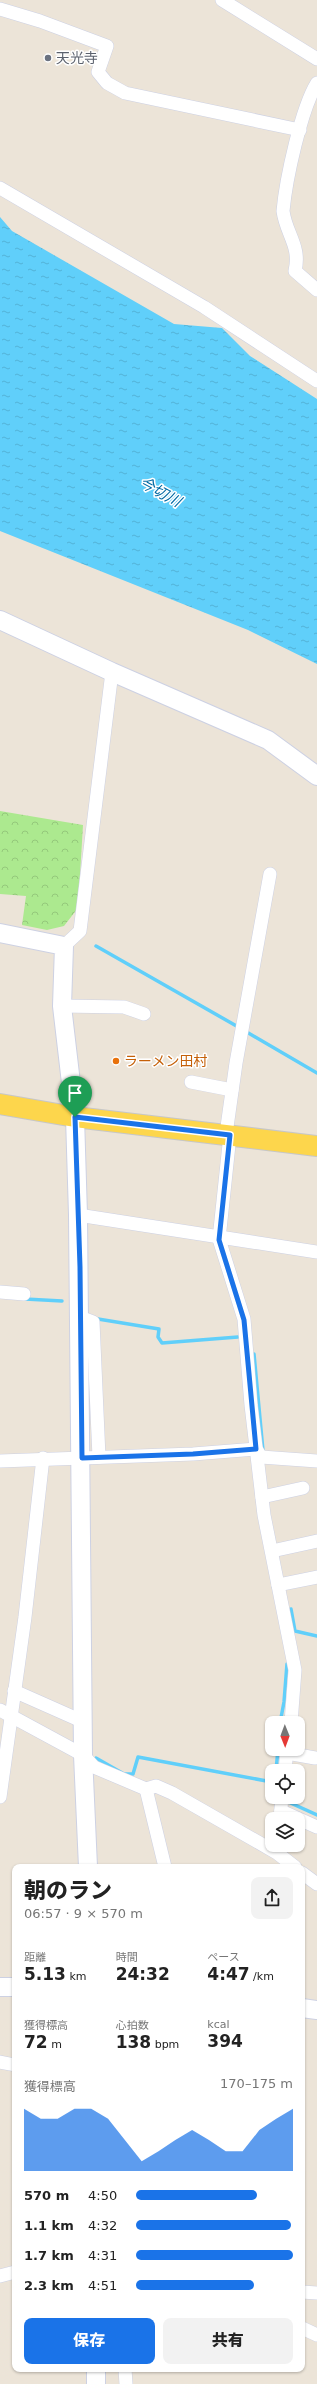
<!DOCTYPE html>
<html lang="ja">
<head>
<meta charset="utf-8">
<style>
  :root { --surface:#fff; --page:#f2f2f2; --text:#222; --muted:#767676; --accent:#1a73e8 }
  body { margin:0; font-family:"DejaVu Sans","Noto Sans JP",sans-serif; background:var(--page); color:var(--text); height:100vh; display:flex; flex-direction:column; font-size:15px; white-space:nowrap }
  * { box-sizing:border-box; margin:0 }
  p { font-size:13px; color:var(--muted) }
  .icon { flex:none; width:22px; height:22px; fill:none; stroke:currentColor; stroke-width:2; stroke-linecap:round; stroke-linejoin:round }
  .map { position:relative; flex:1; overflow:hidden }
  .drawer { position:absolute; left:12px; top:1864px; width:293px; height:508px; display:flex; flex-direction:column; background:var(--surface); border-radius:8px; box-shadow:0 1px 3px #0004 }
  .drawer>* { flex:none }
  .needle { width:26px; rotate:179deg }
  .fabs { position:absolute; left:265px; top:1716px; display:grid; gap:8px }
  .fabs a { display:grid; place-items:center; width:40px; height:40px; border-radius:8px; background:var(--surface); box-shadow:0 1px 3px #0004; font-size:20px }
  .pin { position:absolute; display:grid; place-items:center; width:34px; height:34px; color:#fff; margin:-41px -17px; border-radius:50% 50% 50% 0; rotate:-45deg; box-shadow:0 0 4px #0007 }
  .pin .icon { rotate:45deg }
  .round { display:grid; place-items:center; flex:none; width:42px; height:42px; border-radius:8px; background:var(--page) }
  .head { display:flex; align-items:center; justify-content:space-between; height:68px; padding:0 12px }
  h1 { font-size:22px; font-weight:800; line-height:30px }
  .figures { display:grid; grid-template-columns:repeat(3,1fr); gap:6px; height:68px; padding:4px 12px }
  .figures div { display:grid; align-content:center }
  .figures b { font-size:17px; font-weight:800 }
  .figures small { font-size:11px; font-weight:400 }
  .figures p { font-size:11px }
  .chart { height:112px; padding:8px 12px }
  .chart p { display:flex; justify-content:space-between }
  .chart svg { width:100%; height:72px; margin-top:4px; fill:var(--accent); opacity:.7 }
  .cta { display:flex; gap:8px; margin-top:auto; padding:8px 12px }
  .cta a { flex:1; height:46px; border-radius:8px; background:var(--accent); color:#fff; font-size:16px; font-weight:800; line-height:46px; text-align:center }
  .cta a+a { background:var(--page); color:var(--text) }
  ul { padding:0 12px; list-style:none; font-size:13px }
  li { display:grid; grid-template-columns:64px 48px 1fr; align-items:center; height:30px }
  li i { height:10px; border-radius:5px; background:var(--accent) }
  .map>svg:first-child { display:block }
  .park { fill:url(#park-crowns) }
  .water { fill:url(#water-ripples) }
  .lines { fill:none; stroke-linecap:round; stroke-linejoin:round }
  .stream { stroke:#60cffa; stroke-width:3.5 }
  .street-casing { stroke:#cdd1e3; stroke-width:14 }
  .secondary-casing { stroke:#cdd1e3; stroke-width:20 }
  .primary-casing { stroke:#c7c7c7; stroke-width:22 }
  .street { stroke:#fff; stroke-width:13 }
  .secondary { stroke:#fff; stroke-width:18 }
  .primary { stroke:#fdd64c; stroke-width:20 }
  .route-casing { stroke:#fff; stroke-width:8 }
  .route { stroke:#1a73e8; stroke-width:5 }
  .worship-dot { fill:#6b7280; stroke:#fff; stroke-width:1.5 }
  .food-dot { fill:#e8710a; stroke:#fff; stroke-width:1.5 }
  .labels { text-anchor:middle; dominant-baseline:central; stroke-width:3; stroke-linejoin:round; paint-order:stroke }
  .worship-label { font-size:14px; fill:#5b616d; stroke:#fff; text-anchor:start }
  .food-label { font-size:14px; fill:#c56008; stroke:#fff; text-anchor:start }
  .water-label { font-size:15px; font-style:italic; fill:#016aa4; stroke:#fff }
</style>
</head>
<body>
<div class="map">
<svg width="317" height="2384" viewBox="0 0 317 2384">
  <defs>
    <pattern id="park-crowns" width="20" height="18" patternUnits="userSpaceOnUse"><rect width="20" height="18" fill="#ace98f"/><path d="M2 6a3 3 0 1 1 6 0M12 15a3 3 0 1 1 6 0" fill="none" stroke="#94c87b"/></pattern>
    <pattern id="water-ripples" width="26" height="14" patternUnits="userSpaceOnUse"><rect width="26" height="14" fill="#60cffa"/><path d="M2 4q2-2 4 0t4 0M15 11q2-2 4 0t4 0" fill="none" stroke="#53b2d6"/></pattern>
  </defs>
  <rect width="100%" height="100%" fill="#ece4d8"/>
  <path class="park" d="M0,811L83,825L78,908L64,926L47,930L22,925L26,896L0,894Z"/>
  <path class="water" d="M0,217L12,231L174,324L222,328L250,356L317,399V664L248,630L0,531Z"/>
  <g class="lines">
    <g class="stream">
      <path d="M96,946L240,1028"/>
      <path d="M245,1031L317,1073"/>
      <path d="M25,1299L62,1301"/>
      <path d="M98,1319L159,1329L158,1337L162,1343L238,1337"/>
      <path d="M254,1354L263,1451"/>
      <path d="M291,1609L295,1631L317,1636"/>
      <path d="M280,1723L284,1702L287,1664"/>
      <path d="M96,1758L124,1774H133L138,1757L272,1782"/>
      <path d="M276,1771L278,1749"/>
      <path d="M284,1800L317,1815"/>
    </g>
    <defs>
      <g id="street">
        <path d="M222,0L317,59"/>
        <path d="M0,9L40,21L107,46L98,72L107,83L125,93L300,130"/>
        <path d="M317,83C301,109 286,179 283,211C286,234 301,246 295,271L317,290"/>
        <path d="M0,188L204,307L317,381"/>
        <path d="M64,946L80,931L112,672"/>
        <path d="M62,1006L124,1007L144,1014"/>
        <path d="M191,1082L232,1090"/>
        <path d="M226,1134L236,1063L270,874"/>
        <path d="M230,1135L219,1239L244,1319L251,1405L264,1515L295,1670L291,1723"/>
        <path d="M78,1215L317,1252"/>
        <path d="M0,1292L24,1294"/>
        <path d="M80,1317L93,1322L99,1457"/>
        <path d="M256,1449L261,1457L317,1461"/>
        <path d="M0,1461L193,1454L256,1449"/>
        <path d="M262,1497L303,1488"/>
        <path d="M272,1551L317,1541"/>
        <path d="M278,1585L317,1577"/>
        <path d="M14,1691L84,1722"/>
        <path d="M0,1710L83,1755L94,1767L146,1789L156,1786L172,1793L277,1853L295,1867"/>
        <path d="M287,1753L315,1758"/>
        <path d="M285,1771L287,1749"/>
        <path d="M146,1789L165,1867"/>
        <path d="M0,1797L25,1617L43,1458"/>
        <path d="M281,1811L317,1827"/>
        <path d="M280,1819L282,1797"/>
        <path d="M302,1873L317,1884"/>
        <path d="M0,2062L15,2065"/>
        <path d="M0,2276L15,2272"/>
        <path d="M302,2292L317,2293"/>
        <path d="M302,2328L317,2335"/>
        <path d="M125,2369L126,2384"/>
      </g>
      <g id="secondary">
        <path d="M0,620L112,672L268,740L317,776"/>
        <path d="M0,933L64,946L62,1006L75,1117L78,1215L83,1755L88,1867"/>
        <path d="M0,1987H15"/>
        <path d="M302,2008L317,2010"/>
        <path d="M96,2369V2384"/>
      </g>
      <path id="primary" d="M0,1104L75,1117L317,1146"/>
    </defs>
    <use href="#street" class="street-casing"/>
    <use href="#secondary" class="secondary-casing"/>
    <use href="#primary" class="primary-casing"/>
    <use href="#street" class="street"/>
    <use href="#secondary" class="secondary"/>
    <use href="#primary" class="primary"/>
  </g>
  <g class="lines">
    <defs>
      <path id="route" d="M75,1117L230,1135L219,1240L244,1320L256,1449L193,1454L82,1458L80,1267Z"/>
    </defs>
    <use href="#route" class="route-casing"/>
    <use href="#route" class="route"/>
  </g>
  <circle class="worship-dot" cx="48" cy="58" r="4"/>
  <circle class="food-dot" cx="116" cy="1061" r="4"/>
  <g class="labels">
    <g class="worship-label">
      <text x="56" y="58">天光寺</text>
    </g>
    <g class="food-label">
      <text x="124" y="1061">ラーメン田村</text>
    </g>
    <g class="water-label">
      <text transform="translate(160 492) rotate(29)">今切川</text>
    </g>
  </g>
</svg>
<div class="fabs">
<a><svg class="needle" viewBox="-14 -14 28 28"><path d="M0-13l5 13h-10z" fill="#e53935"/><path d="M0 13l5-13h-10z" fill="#767676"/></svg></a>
<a><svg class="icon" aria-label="locate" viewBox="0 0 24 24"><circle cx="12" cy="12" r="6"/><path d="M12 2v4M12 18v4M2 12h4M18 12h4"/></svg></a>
<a><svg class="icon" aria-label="layers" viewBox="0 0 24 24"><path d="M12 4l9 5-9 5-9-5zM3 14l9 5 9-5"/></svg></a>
</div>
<div class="pin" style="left:75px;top:1117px;background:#1e9e55"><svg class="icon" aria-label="arrive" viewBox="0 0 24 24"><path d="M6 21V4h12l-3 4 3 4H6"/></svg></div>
<section class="drawer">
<div class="head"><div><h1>朝のラン</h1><p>06:57 · 9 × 570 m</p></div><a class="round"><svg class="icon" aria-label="share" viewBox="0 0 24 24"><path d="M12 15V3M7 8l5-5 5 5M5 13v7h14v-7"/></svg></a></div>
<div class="figures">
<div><p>距離</p><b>5.13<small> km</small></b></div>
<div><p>時間</p><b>24:32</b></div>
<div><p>ペース</p><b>4:47<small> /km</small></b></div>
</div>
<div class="figures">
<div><p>獲得標高</p><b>72<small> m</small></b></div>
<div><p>心拍数</p><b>138<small> bpm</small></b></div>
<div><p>kcal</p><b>394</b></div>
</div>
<div class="chart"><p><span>獲得標高</span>170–175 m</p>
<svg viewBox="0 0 160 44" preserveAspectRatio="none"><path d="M0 44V6L10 12L20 12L30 6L40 6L50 12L60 25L70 38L80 32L90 25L100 19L110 25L120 32L130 32L140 19L150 12L160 6V44z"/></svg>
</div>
<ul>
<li><b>570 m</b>4:50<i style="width:77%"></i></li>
<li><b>1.1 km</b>4:32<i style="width:99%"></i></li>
<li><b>1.7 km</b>4:31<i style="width:100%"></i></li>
<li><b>2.3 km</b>4:51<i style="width:75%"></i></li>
</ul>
<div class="cta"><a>保存</a><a>共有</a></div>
</section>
</div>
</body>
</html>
